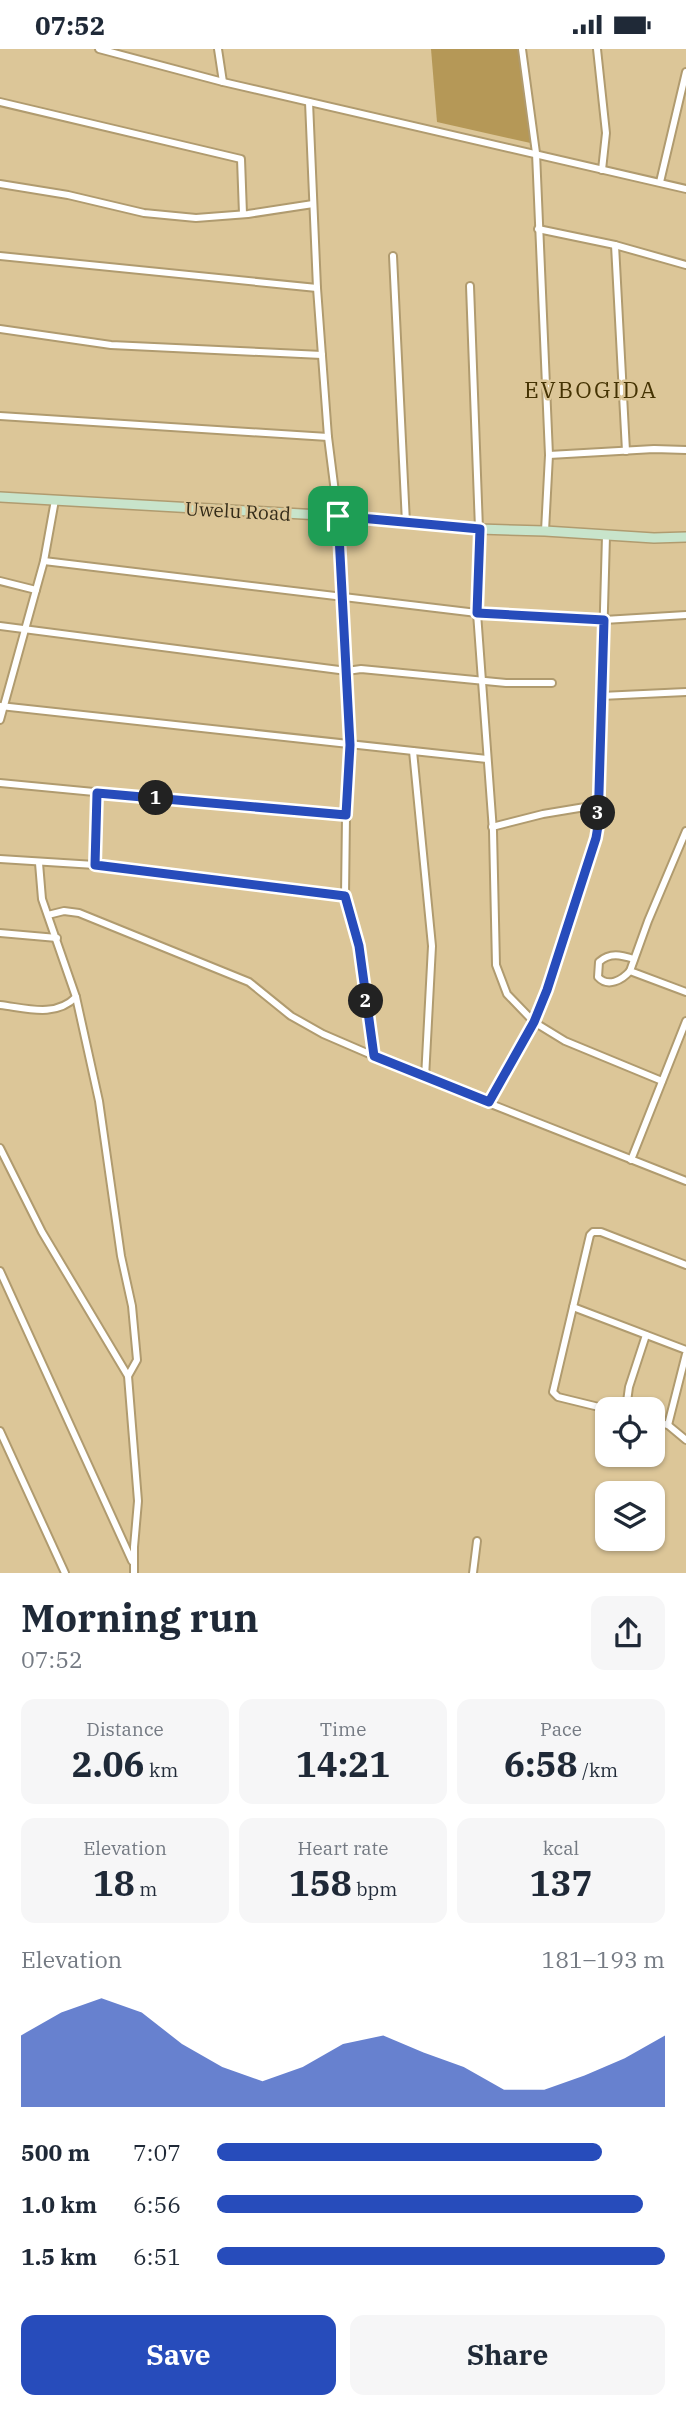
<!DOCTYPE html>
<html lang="en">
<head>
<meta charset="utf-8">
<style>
  :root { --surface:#fff; --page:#f6f6f7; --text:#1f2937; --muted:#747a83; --accent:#274cbb }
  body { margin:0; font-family:"IBM Plex Serif",serif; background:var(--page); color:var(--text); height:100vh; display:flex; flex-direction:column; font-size:26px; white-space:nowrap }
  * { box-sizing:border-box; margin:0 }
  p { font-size:23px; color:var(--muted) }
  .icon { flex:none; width:38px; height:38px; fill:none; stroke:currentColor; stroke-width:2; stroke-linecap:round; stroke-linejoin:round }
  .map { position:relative; height:1524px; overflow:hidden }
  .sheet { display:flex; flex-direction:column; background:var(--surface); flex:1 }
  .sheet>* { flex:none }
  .buttons { position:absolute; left:595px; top:1348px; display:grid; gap:14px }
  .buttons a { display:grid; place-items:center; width:70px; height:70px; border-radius:14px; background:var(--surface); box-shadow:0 2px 5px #0004; font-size:35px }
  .pin { position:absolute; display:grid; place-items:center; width:60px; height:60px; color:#fff; margin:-30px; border-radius:14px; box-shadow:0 4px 10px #0006 }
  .km { position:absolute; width:35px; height:35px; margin:-18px; border-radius:50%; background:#222; color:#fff; font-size:19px; line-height:35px; text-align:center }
  .round { display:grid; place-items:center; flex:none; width:74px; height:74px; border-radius:14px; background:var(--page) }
  .summary { display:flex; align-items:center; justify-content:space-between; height:119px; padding:0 21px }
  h1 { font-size:38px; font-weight:800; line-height:52px }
  .metrics { display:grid; grid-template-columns:repeat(3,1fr); gap:10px; height:119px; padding:7px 21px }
  .metrics div { display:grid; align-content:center; border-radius:14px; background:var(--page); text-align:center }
  .metrics b { font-size:35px; font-weight:800 }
  .metrics small { font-size:19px; font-weight:400 }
  .metrics p { font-size:19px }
  .chart { height:196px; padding:14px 21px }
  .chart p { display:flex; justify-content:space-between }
  .chart svg { width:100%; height:126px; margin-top:7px; fill:var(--accent); opacity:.7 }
  .cta { display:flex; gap:14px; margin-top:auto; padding:14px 21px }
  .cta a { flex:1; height:80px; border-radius:14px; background:var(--accent); color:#fff; font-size:28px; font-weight:800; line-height:80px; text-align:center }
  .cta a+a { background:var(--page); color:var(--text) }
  ul { padding:0 21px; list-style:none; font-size:23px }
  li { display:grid; grid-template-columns:112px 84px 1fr; align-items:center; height:52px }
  li i { height:18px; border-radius:9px; background:var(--accent) }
  .status { display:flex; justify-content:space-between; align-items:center; height:49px; padding:0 35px; background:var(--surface); direction:ltr }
  .status svg { height:19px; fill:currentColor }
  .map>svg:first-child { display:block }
  .green { fill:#b59857 }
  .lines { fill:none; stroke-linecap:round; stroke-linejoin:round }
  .street-casing { stroke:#b09b6f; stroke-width:10 }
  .secondary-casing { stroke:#b09b6f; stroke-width:12 }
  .street { stroke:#fff; stroke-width:6 }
  .secondary { stroke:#c8e4cb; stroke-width:9 }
  .route-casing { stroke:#fff; stroke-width:14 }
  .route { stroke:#274cbb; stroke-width:9 }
  .labels { text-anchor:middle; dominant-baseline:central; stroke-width:5; stroke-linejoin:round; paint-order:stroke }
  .street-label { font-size:19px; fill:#342c19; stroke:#dcc698 }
  .quarter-label { font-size:23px; letter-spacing:2px; fill:#453303; stroke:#dcc698 }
</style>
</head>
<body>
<div class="status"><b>07:52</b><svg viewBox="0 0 49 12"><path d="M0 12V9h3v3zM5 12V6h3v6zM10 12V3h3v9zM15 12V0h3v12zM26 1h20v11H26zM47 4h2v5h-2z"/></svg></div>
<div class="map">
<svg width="686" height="1524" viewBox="0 0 686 1524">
  <rect width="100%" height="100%" fill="#dcc698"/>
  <path class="green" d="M431,0H518L535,95L437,73Z"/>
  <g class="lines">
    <defs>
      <g id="street">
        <path d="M99,0L223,33L686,140"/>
        <path d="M218,0L223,33"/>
        <path d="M522,0L536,104L549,406L545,482"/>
        <path d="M597,0L606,84L602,121"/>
        <path d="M0,53L241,110L243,165"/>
        <path d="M309,53L317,239L328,388L338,467L347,622L350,696L346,767L345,847L359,897L374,1007"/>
        <path d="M660,133L686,23"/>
        <path d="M0,135L68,146L144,164L196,169L248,165L313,155"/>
        <path d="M538,180L615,196L686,216"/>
        <path d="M615,196L626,402"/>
        <path d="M0,207L317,239"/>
        <path d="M393,207L406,474"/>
        <path d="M470,237L479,480L477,564L493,782L496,916L507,945L534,973L565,992L662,1032"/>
        <path d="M0,280L111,296L322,306"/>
        <path d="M0,367L328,388"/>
        <path d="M549,406L654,400L686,401"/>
        <path d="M44,512L477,564L604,571L686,566"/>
        <path d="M0,532L36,541"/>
        <path d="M0,577L347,622L361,620L506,634H552"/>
        <path d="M601,647L686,643"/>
        <path d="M0,657L487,710"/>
        <path d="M0,671L44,512L55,451"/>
        <path d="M413,702L432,897L425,1029"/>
        <path d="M0,734L346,767"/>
        <path d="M492,778L543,765L597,756"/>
        <path d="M686,782L648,872L630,922L686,943"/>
        <path d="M0,810L95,816L345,847"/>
        <path d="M39,814L42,850L76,948L99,1052L121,1207L132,1257L137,1311L128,1327L138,1452L134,1498V1524"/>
        <path d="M95,816L97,744"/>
        <path d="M48,866L64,862L79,864L249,933L291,967L323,985L425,1029L686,1132"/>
        <path d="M0,884L57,889"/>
        <path d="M630,922C622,931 608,939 598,928L599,913C610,903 621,906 634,910"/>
        <path d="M0,956C26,959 55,969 76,948"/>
        <path d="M489,1053L534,973L547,941L596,789L598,777L606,487"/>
        <path d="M0,1099L42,1183L128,1327"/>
        <path d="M631,1111L686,972"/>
        <path d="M0,1222L132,1512"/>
        <path d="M573,1258L686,1301"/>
        <path d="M607,1360L558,1348L553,1343L590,1186L593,1183H601L686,1216"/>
        <path d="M626,1360L629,1338L646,1286"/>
        <path d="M653,1372L668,1376L686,1391"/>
        <path d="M668,1376L686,1305"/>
        <path d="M0,1382L65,1524"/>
        <path d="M473,1524L477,1492"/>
      </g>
      <path id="secondary" d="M0,448L338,467L479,480L545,482L654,489L686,488"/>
    </defs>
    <use href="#street" class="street-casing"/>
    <use href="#secondary" class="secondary-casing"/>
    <use href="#street" class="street"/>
    <use href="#secondary" class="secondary"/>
  </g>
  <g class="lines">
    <defs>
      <path id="route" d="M338,467L480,480L477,564L604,571L598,777L596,789L547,941L534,973L489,1053L374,1007L359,897L345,847L95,816L97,744L346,766L350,696Z"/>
    </defs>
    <use href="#route" class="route-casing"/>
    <use href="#route" class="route"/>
  </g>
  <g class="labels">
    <g class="street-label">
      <text transform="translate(238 462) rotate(3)">Uwelu Road</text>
    </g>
    <g class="quarter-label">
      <text x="591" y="340">EVBOGIDA</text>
    </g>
  </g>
</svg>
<div class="buttons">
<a><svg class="icon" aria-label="locate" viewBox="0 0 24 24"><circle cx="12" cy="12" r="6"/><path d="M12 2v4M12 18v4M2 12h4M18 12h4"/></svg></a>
<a><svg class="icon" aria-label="layers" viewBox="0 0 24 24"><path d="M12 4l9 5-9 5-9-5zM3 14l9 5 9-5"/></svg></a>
</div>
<div class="pin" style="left:338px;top:467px;background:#1e9e55"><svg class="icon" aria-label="arrive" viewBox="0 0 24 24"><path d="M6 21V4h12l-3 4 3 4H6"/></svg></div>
<b class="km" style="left:156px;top:749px">1</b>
<b class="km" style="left:366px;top:952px">2</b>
<b class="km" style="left:598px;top:764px">3</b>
</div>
<section class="sheet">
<div class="summary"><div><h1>Morning run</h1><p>07:52</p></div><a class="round"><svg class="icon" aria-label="share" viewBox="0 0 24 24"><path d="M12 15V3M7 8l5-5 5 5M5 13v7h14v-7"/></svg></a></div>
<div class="metrics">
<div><p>Distance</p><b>2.06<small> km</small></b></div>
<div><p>Time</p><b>14:21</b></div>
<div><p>Pace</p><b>6:58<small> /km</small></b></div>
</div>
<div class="metrics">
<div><p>Elevation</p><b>18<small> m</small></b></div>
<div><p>Heart rate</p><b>158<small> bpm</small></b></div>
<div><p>kcal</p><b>137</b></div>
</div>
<div class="chart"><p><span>Elevation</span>181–193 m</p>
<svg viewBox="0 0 160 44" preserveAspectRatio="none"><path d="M0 44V19L10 11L20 6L30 11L40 22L50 30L60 35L70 30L80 22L90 19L100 25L110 30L120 38L130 38L140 33L150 27L160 19V44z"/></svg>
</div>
<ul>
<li><b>500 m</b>7:07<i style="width:86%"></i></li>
<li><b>1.0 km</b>6:56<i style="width:95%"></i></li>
<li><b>1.5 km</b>6:51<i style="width:100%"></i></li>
</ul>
<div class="cta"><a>Save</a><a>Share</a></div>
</section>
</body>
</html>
